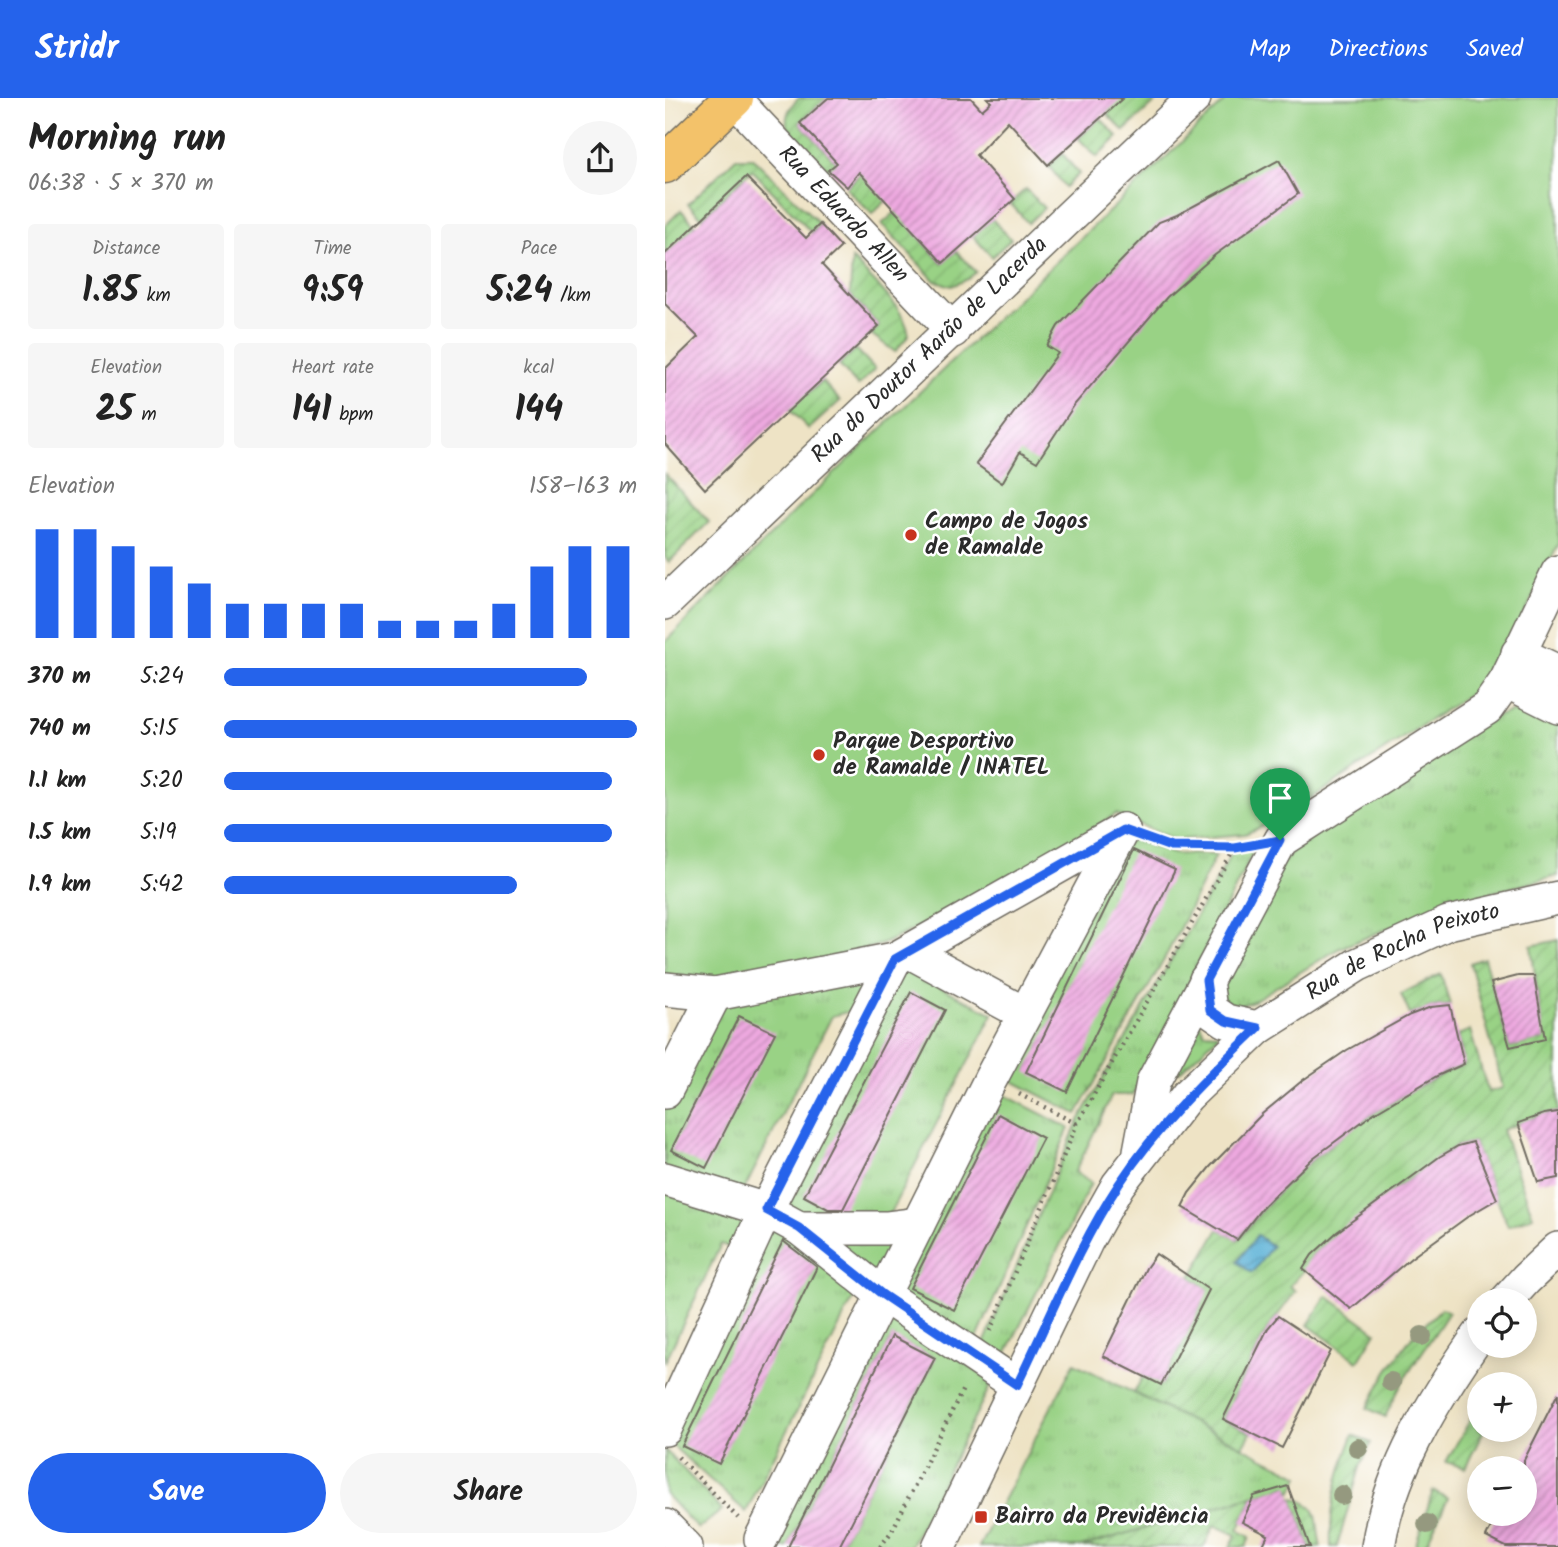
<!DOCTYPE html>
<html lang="en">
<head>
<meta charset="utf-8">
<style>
  :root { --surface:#fff; --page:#f6f6f6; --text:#222; --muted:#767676; --accent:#2563eb }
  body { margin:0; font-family:Kalam,sans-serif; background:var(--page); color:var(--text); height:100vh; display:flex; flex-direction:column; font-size:26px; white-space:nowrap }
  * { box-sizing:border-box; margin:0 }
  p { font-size:23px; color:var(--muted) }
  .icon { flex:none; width:38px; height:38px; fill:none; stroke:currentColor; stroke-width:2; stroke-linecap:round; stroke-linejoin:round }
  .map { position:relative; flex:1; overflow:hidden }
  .sheet { display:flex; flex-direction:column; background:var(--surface); width:665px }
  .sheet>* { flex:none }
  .tools { position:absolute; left:802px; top:1190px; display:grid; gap:14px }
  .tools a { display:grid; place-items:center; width:70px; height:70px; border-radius:50%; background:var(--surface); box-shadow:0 4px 18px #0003; font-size:35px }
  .pin { position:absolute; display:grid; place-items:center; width:60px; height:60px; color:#fff; margin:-72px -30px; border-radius:50% 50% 50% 0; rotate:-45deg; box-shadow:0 0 7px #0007 }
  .pin .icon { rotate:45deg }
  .round { display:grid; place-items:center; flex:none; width:74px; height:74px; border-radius:37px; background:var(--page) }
  .summary { display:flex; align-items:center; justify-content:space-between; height:119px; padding:0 28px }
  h1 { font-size:38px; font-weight:700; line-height:52px }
  .figures { display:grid; grid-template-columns:repeat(3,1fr); gap:10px; height:119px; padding:7px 28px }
  .figures div { display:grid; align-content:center; border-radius:7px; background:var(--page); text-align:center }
  .figures b { font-size:35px; font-weight:700 }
  .figures small { font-size:19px; font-weight:400 }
  .figures p { font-size:19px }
  .chart { height:196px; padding:14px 28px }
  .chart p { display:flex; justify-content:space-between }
  .chart svg { width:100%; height:126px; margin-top:7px; stroke:var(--accent); stroke-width:6 }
  .primary-button { display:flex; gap:14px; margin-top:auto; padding:14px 28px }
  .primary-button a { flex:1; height:80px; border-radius:42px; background:var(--accent); color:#fff; font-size:28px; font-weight:700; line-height:80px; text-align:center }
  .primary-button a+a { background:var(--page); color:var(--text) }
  ul { padding:0 28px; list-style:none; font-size:23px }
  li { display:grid; grid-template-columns:112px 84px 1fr; align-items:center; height:52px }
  li i { height:18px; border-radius:9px; background:var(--accent) }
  header { display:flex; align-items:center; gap:42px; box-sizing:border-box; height:98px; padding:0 35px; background:var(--accent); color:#fff }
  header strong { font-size:33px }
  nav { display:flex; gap:38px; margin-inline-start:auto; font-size:24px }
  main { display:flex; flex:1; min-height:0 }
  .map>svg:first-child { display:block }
  .grass { fill:url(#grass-tufts); stroke:#627e58; stroke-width:2 }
  .garden { fill:url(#garden-furrows); stroke:#627e58; stroke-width:2 }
  .pitch { fill:#99d285; stroke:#627e58; stroke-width:2 }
  .water { fill:url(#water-waves); stroke:#426e80; stroke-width:2 }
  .building { fill:url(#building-hatch) }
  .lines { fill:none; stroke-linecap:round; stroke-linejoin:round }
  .minor-casing { stroke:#6f6b61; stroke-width:36 }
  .major-casing { stroke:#6f6b61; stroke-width:41 }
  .path { stroke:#6f6b61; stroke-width:4.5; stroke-dasharray:2 5; stroke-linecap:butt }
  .minor { stroke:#fff; stroke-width:33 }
  .major { stroke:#f3c26a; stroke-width:38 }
  .tree { fill:#95997f }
  .route-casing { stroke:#fff; stroke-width:14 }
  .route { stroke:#2563eb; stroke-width:9 }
  .poi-dot { fill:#c8321e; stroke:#fff; stroke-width:2.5 }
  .labels { text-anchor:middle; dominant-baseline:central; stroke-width:5; stroke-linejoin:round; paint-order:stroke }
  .street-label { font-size:23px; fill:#2b2b2b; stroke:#fff }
  .poi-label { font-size:23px; font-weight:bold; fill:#2b2b2b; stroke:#fff; text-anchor:start }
</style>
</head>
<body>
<header>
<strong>Stridr</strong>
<nav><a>Map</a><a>Directions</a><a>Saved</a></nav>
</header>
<main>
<section class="sheet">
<div class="summary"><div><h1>Morning run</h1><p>06:38 · 5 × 370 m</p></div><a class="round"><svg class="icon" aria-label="share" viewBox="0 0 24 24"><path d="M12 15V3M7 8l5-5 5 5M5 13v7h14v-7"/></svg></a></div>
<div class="figures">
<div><p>Distance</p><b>1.85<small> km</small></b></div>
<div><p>Time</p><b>9:59</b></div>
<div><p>Pace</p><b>5:24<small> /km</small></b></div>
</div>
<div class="figures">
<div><p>Elevation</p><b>25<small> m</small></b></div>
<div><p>Heart rate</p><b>141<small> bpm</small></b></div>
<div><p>kcal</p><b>144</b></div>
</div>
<div class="chart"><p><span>Elevation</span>158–163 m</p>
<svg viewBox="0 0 160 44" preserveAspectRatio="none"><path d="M5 44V6M15 44V6M25 44V12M35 44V19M45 44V25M55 44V32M65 44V32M75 44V32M85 44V32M95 44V38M105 44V38M115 44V38M125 44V32M135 44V19M145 44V12M155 44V12"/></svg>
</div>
<ul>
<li><b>370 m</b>5:24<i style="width:88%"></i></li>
<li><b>740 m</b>5:15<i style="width:100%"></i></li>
<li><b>1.1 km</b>5:20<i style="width:94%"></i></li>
<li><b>1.5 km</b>5:19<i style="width:94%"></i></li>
<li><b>1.9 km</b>5:42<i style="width:71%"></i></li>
</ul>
<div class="primary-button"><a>Save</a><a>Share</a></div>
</section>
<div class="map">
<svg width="893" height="1449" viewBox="0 0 893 1449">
  <defs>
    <pattern id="grass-tufts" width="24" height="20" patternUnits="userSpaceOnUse" patternTransform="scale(1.75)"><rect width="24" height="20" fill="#99d285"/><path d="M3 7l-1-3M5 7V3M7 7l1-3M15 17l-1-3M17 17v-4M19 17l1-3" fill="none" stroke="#84b473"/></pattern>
    <pattern id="garden-furrows" width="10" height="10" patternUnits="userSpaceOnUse" patternTransform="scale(1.75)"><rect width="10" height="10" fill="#99d285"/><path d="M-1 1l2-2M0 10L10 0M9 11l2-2" fill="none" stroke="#84b473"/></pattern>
    <pattern id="water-waves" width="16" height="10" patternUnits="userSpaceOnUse" patternTransform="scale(1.75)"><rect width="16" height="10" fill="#59b0d6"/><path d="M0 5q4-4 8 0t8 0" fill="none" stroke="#4a8fae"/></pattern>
    <pattern id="building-hatch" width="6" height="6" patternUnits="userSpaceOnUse" patternTransform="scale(1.75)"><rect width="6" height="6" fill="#eea9e0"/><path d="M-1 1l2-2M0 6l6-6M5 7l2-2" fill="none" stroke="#c18ab6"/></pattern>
  </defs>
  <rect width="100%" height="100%" fill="#fff"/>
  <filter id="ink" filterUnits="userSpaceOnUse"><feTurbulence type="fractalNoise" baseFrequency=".0143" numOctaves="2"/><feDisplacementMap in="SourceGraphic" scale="14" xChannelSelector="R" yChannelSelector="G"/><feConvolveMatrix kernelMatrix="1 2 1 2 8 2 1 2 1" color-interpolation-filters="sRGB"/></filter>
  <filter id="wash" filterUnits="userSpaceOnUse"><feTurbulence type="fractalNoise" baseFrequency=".00686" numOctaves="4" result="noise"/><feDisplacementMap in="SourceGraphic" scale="28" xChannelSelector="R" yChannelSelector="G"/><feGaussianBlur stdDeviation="1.57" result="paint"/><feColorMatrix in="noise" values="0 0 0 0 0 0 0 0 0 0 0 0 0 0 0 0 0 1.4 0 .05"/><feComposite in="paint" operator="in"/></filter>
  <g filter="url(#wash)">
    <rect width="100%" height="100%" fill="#eee3c5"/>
    <g class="grass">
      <path d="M856,611L893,623V778L784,805L673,851L588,903L574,908L560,903L554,893L618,762L660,727L829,619Z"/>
      <path d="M459,738L509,756L551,757L500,860L412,1016L334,976Z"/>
      <path d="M570,750H590L468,997H447L410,1074L426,1085L335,1268L315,1255L412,1026Z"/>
      <path d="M235,868L328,916L221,1123L132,1113L113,1100Z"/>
      <path d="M200,874L208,887L197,910L167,918L78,1094L0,1072V1006L54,901Z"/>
      <path d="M534,924L539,934L552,935L553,938L514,974L510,971Z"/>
      <path d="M326,990L404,1030L308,1250L226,1194Z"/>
      <path d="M0,1091L83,1115L66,1150L56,1146L0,1264Z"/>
      <path d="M101,1123L194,1189L81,1414L0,1341Z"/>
      <path d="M240,1135L215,1187L160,1138Z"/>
      <path d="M213,1216L276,1248L327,1284L245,1449H174L270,1260L227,1239L123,1449H96Z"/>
      <path d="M409,1265L635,1378L626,1395L622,1388L416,1449H314Z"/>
      <path d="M0,1352L57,1412L33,1431L0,1396Z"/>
    </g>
    <g class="garden">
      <path d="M134,0H163L135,25L172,65L163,72L122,29C120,16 125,9 134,0Z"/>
      <path d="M456,0H495L459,33L441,15Z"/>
      <path d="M435,20L453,39L432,59L413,40Z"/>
      <path d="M231,41L222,102L207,116L181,90Z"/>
      <path d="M397,55L414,76L400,89L383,67Z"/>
      <path d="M71,60H88L155,126L146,134L87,72L37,120L23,106Z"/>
      <path d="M361,91L379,110L363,125L345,105Z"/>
      <path d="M16,112L88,191L87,234L143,296L157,283L175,303L144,331L73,260L0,156V128Z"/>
      <path d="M232,113L277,165L291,153L311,174L303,181L287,188L270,183L217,126Z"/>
      <path d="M327,121L346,141L327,159L308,138Z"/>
      <path d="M187,161C206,182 240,209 244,237L230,254L206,236L214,228L185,197Z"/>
      <path d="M191,251L210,271L193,288L174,267Z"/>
      <path d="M0,376L44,424L4,464L0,459Z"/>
      <path d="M893,842V1014L879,1016L837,1032L868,1118L843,1128L808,1044L793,1048L774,1059L672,1135L625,1188L631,1193L603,1230L558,1321L586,1335L578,1349L469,1295L478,1278L497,1286L543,1192L526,1179L554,1131L573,1142C631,1064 711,1006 799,966L793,937L805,932L823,994L838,990L805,865L819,860L845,949L879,941L866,848Z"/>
      <path d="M776,876L785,907L766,909L745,917L736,896Z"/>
      <path d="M662,1198L711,1234L693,1263L643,1227Z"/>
      <path d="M777,1210L784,1214L738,1283L720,1319L702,1310L722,1273L746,1240Z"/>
      <path d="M814,1307V1332H819L800,1370L781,1364Z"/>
      <path d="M688,1337L706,1345L695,1369L672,1449H666C664,1408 674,1374 688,1337Z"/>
      <path d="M768,1393L783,1400L760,1449H750Z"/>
      <path d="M589,1398L573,1432L585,1439L581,1449H565L571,1437L549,1427L539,1449H416Z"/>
      <path d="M627,1399C660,1410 649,1422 656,1449H645Z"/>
    </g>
    <path class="pitch" d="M563,0H893V447L829,580L616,720L580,736L510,742L451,716L342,787L218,846L134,869L45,880L0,877V544L130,413Z"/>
    <path class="water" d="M592,1137L607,1148L587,1175L572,1164Z"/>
    <g id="blocks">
      <g class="building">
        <path d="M163,0H306L317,12L326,4L322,0H458L383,67L343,23L311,57L350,101L278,165L194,74L182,89L163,72L172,65L135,25Z"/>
        <path d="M614,62L633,96L550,157L502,199L410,306L372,364L355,354L337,385L311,366L393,255L382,248L393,228L494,124L512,117Z"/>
        <path d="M81,79L141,140L155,126L176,149L157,167L214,228L40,391L0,346V271L33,239L0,206V156Z"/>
        <path d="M469,752L510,772L402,994L361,974Z"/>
        <path d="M853,878H869L880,941L845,949L826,885Z"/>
        <path d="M246,894L280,912L178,1111H163L139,1098Z"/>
        <path d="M785,907L799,966L772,978L709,1015L648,1060L597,1110L572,1142L517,1109L524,1095L545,1069L597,1016L638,982L682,952L745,917L766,909Z"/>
        <path d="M74,918L110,935L41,1070L6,1052Z"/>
        <path d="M893,1014V1080L873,1084L853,1025L879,1016Z"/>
        <path d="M333,1016L378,1040L289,1212L245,1190Z"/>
        <path d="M808,1044L832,1101L805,1117L746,1160L686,1211L638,1171L647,1157L672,1134L774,1059L793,1048Z"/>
        <path d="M118,1143L152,1169L54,1366L17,1348Z"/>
        <path d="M491,1156L544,1192L496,1287L438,1258L481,1170Z"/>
        <path d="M613,1218L666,1253L617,1350L558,1321L603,1230Z"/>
        <path d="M227,1238L270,1260L174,1449H123Z"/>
        <path d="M893,1295V1449H841L821,1439L832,1416H859V1362Z"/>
        <path d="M623,1388L645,1449H597L603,1437L577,1424L589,1398Z"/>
      </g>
    </g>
  </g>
  <g filter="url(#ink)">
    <use href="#blocks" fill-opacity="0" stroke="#6f6b61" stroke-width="2"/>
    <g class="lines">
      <defs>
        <g id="minor">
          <path id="s1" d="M69,1L288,233"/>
          <path id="s2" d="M0,505L529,0"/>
          <path d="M853,555L893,574"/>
          <path d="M841,583L893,609"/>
          <path d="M245,854L360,916"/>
          <path d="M541,882L545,912L561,923L593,930"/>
          <path d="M0,891L50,896L230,861L458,732"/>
          <path d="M0,994L50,896"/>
          <path d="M475,1053L488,984L616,742L822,610L841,583L893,474"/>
          <path d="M0,1081L101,1112L134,1130L218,1197L352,1287"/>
          <path d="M134,1130H221L253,1126"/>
          <path d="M842,1202L861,1181L893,1151"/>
          <path d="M0,1331L101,1112L230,861"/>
          <path d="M0,1428L21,1449"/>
          <path d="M96,1441L325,982L458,732"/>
          <path id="s3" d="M274,1449L421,1144L453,1087L522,998L593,930L692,867L783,825L893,800"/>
          <path d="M713,1449C725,1371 770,1300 814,1237"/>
        </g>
        <path id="major" d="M0,66L69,0"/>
      </defs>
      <use href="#minor" class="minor-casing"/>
      <use href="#major" class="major-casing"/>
      <g class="path">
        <path d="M485,741L506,749L570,750"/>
        <path d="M354,996L412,1026"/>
        <path d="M325,1233L412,1026L570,750"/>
        <path d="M13,1359L73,1420"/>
        <path d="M215,1449L227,1433L299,1289"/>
      </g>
      <use href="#minor" class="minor"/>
      <use href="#major" class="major"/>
    </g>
    <g class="tree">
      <circle cx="757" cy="1238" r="10"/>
      <circle cx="726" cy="1284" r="10"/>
      <circle cx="693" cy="1350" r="10"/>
      <circle cx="677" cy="1397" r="10"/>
      <circle cx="762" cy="1426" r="10"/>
    </g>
  </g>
  <g class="lines" filter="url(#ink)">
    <defs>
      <path id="route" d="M458,732L506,749L570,750L615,742L541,882L545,912L561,923L593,930C542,979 493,1027 454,1086C413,1148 385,1220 352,1287L218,1197L134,1130L101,1112L230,861Z"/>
    </defs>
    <use href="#route" class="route-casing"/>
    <use href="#route" class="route"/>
  </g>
  <g class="poi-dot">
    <circle cx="246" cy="437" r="7"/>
    <circle cx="154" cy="657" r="7"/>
    <rect x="309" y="1412" width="14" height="14" rx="3.5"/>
  </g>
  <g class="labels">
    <g class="street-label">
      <text stroke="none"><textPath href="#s1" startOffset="159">Rua Eduardo Allen</textPath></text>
      <text stroke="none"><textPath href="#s2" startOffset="366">Rua do Doutor Aarão de Lacerda</textPath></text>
      <text stroke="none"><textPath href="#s3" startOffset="780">Rua de Rocha Peixoto</textPath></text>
    </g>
    <g class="poi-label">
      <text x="260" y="424">Campo de Jogos<tspan x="260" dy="26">de Ramalde</tspan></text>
      <text x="168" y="644">Parque Desportivo<tspan x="168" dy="26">de Ramalde / INATEL</tspan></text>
      <text x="330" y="1419">Bairro da Previdência</text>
    </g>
  </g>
</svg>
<div class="tools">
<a><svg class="icon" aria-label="locate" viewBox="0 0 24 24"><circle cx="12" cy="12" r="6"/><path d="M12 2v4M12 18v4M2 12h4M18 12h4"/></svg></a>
<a>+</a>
<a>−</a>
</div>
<div class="pin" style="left:615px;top:742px;background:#1e9e55"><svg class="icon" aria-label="arrive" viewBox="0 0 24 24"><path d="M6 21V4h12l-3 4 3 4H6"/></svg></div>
</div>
</main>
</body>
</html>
